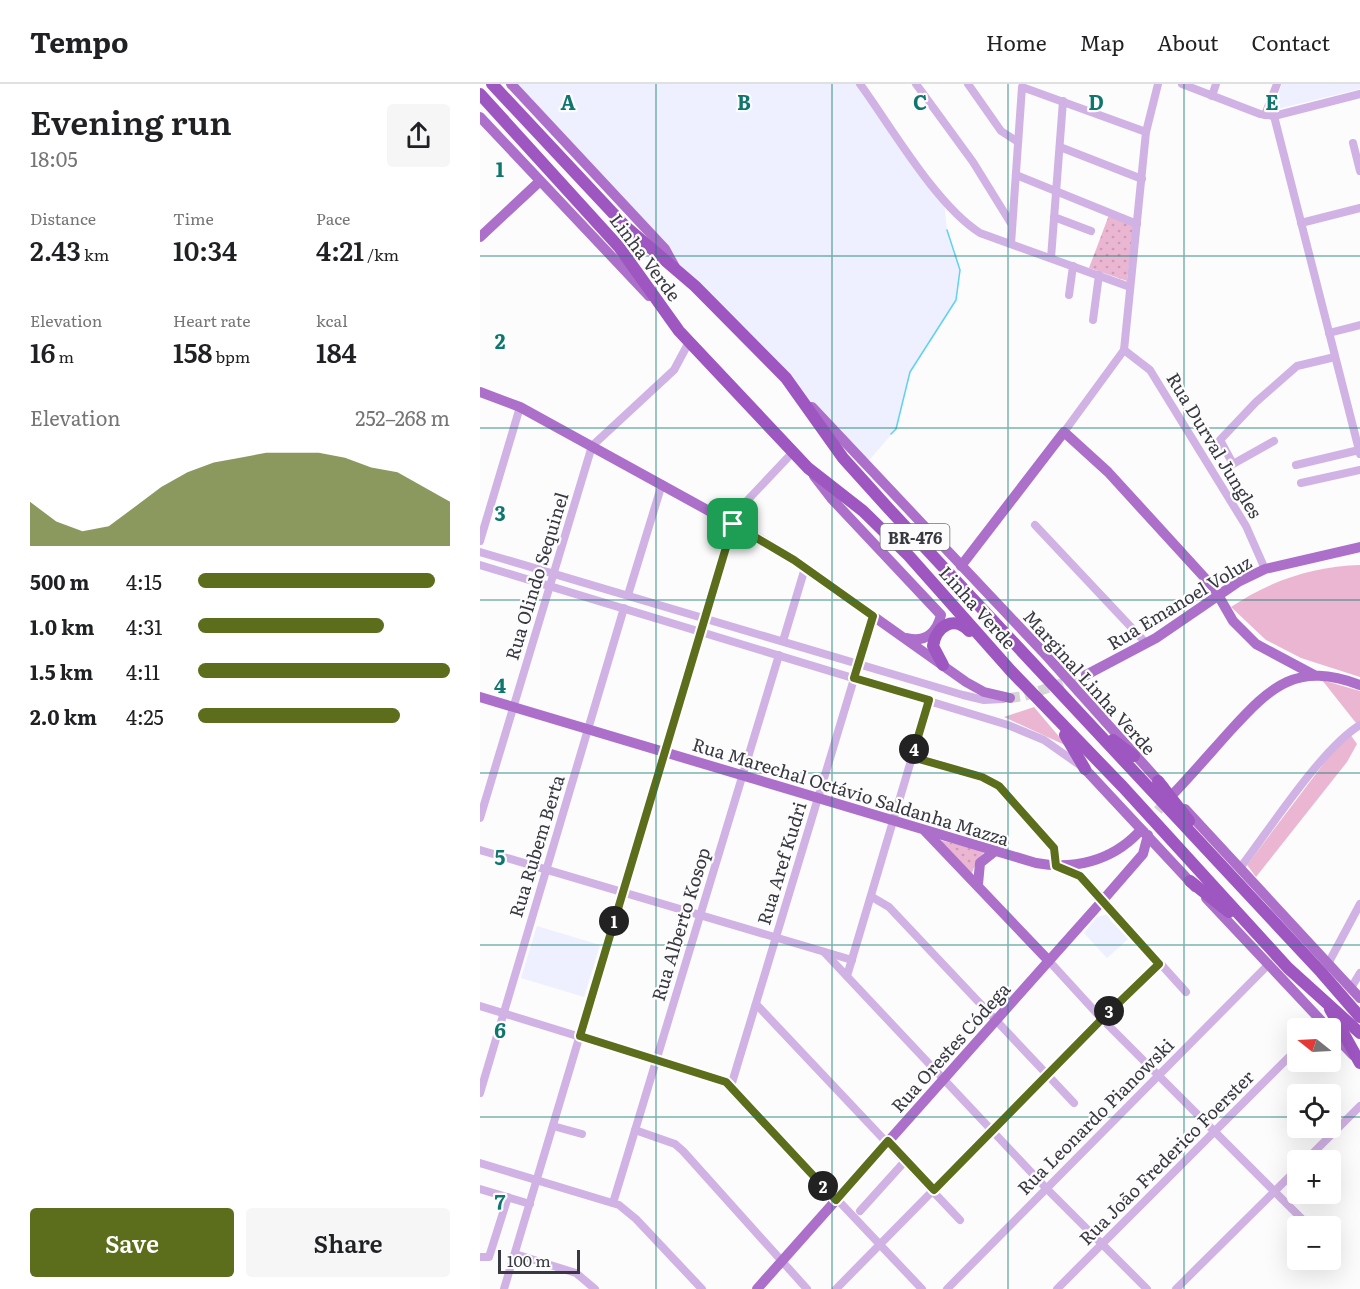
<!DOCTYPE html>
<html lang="en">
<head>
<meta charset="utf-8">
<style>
  :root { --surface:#fff; --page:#f6f6f6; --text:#202124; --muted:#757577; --line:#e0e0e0; --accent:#5c6e1b }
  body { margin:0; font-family:Literata,serif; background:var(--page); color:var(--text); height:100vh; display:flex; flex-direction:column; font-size:22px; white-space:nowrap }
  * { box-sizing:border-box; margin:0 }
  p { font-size:20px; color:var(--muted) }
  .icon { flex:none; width:33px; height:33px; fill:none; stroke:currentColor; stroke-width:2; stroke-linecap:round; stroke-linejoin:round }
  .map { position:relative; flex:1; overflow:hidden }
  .drawer { display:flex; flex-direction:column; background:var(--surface); width:480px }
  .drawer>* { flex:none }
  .needle { width:39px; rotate:288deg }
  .controls { position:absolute; left:807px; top:934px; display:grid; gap:12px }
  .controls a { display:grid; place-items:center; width:54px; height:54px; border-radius:6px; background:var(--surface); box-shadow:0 6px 24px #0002; font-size:30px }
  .scale { position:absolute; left:18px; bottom:15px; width:82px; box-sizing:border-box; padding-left:6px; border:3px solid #373840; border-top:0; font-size:16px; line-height:21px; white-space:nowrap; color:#373840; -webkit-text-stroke:4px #fcfcfc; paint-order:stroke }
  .pin { position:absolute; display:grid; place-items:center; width:51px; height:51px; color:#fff; margin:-26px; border-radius:12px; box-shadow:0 3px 9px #0006 }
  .km { position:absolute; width:30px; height:30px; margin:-15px; border-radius:50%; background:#222; color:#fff; font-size:16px; line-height:30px; text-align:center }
  .round { display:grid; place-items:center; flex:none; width:63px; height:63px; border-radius:6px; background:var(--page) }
  .summary { display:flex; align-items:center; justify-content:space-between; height:102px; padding:0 30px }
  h1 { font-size:33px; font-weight:600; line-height:45px }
  .metrics { display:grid; grid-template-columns:repeat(3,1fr); gap:9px; height:102px; padding:6px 30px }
  .metrics div { display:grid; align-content:center }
  .metrics b { font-size:26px; font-weight:600 }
  .metrics small { font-size:16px; font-weight:400 }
  .metrics p { font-size:16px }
  .chart { height:168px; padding:12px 30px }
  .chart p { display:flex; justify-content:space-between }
  .chart svg { width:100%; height:108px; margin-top:6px; fill:var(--accent); opacity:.7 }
  .cta { display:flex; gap:12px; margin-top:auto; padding:12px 30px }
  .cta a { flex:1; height:69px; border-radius:6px; background:var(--accent); color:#fff; font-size:24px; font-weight:600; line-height:69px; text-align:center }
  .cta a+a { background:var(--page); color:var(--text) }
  ul { padding:0 30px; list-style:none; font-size:20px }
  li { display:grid; grid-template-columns:96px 72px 1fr; align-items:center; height:45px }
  li i { height:15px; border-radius:8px; background:var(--accent) }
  header { display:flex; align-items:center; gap:36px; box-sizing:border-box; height:84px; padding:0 30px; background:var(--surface); border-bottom:2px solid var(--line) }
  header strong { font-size:28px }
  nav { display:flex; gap:33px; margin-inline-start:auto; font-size:21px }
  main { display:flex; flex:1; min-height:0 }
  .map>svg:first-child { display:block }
  .built { fill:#eeefff }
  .grass { fill:#ebb6d2 }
  .park { fill:url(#park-dots) }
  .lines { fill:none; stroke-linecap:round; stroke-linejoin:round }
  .stream { stroke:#5fd2ef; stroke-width:1.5 }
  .major-tunnel { stroke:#d5d5d6; stroke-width:10; stroke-dasharray:10 5; stroke-linecap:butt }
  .minor { stroke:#d1b2e4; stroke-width:8 }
  .major { stroke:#ac70cb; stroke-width:10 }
  .highway { stroke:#9e56c1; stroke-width:12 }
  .route-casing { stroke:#fff; stroke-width:12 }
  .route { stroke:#5c6e1b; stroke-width:8 }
  .grid { fill:none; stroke:#0f766e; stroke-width:1.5; stroke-opacity:0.55 }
  .labels { text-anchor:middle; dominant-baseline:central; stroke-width:4.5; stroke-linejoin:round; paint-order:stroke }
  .shield { fill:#fcfcfc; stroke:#727378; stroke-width:1.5 }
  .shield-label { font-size:16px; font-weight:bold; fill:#373840 }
  .street-label { font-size:18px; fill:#373840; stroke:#fcfcfc }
  .grid-label { font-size:20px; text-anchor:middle; font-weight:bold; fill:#0f766e; stroke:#fcfcfc; stroke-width:4.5; stroke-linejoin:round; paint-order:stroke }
</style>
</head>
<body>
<header>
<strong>Tempo</strong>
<nav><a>Home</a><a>Map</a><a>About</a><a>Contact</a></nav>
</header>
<main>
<section class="drawer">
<div class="summary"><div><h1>Evening run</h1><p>18:05</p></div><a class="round"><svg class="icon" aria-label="share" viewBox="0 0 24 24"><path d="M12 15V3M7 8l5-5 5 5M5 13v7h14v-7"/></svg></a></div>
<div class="metrics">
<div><p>Distance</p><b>2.43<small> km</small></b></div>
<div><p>Time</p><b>10:34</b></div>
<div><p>Pace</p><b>4:21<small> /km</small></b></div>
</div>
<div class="metrics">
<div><p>Elevation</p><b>16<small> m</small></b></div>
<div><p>Heart rate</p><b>158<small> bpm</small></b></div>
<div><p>kcal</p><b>184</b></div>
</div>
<div class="chart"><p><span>Elevation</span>252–268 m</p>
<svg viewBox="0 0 160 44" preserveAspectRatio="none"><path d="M0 44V26L10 34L20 38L30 36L40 28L50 20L60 14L70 10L80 8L90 6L100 6L110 6L120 8L130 12L140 14L150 20L160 26V44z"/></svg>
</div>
<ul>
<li><b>500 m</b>4:15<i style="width:94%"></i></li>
<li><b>1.0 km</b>4:31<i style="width:74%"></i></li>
<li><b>1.5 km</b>4:11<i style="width:100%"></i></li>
<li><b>2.0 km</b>4:25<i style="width:80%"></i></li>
</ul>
<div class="cta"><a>Save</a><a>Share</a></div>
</section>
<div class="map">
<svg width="880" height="1205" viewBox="0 0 880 1205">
  <defs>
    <pattern id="park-dots" width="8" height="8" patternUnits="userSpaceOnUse" patternTransform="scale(1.5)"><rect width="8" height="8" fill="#ebb6d2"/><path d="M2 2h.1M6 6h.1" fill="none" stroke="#ca9db5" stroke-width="1.8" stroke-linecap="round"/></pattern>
  </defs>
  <rect width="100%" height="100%" fill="#fcfcfc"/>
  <g class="built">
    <path d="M31,0H380L464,118L467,146L480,186L476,216L430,288L416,345L385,381Z"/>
    <path d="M802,0H880V5L797,25L794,23Z"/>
    <path d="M629,830L630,836L648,855L627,874L604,849L617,833Z"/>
    <path d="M57,842L120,861L104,913L41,894Z"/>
  </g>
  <g class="grass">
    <path d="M880,481V593L821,574L786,556L751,523C789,497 834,482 880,481Z"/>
    <path d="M842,596L880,607V637L876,639Z"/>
    <path d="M554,623L587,662L524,633Z"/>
    <path d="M870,650L877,660L867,678L776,793L767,781L857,662Z"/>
  </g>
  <g class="park">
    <path d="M629,131L654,141L647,197L609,184Z"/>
    <path d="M459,756L505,767L496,778L492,789Z"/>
  </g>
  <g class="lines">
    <path class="stream" d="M411,350L416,345L430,288L476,216L480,186L467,146"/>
    <g class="major-tunnel">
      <path d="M530,614L544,612L606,591"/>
      <path d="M658,749L688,715"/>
    </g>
    <g class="minor">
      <path d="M380,0C412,44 456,121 500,149L650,203"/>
      <path d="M436,0L493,78L532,141"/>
      <path d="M488,0L521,47L538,58"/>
      <path d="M702,0L780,30L794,32L880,10"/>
      <path d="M732,12L736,0"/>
      <path d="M785,31L797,0"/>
      <path d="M794,32L880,370"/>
      <path d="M873,59L880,87"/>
      <path d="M580,63L662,95"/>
      <path d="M536,91L657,140"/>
      <path d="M574,133L611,147"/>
      <path d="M821,139L880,124"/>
      <path d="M531,160L542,3L666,48"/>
      <path d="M571,174L583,17"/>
      <path d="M589,211L593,182"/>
      <path d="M613,236L619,191"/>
      <path d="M849,249L880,241"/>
      <path d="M644,266L670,286L766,442L785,485"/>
      <path d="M584,348L644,266L666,48L678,0"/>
      <path d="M794,357L753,380L740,356L776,318L817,282L855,273"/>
      <path d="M816,381L879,366"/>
      <path d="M821,399L880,386"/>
      <path d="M555,441L666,559"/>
      <path d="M0,457L40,323"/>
      <path d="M0,468L483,611L504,616L523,615"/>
      <path d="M0,481L528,641L564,656L601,682"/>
      <path d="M148,511L182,400"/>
      <path d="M303,557L325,484"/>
      <path d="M432,673L502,693L519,702L575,764L576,782"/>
      <path d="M0,734L112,362L194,286L209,258"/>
      <path d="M0,766L372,876"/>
      <path d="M760,784C790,745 841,665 880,641"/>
      <path d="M392,813L409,823L594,1019"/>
      <path d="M623,816L706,908"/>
      <path d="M344,868L566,1104L667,1205"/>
      <path d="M569,877L622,935L830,1143"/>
      <path d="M849,878L880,820"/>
      <path d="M367,892L449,616"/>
      <path d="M871,904L880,889"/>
      <path d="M276,920L480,1136"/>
      <path d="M0,922L246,998L442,1205"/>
      <path d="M251,1002L393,532"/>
      <path d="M0,1009L144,524"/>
      <path d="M73,1042L102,1050"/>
      <path d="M155,1046L195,1060L203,1067L327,1205"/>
      <path d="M825,1077L880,1022"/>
      <path d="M0,1079L139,1121L156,1135L222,1205"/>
      <path d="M0,1105L50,1120"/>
      <path d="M133,1119L299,571"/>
      <path d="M380,1127L426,1076"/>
      <path d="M850,1163L854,1166"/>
      <path d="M35,1170L96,1189L115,1205"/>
      <path d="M0,1173H9L28,1113"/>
      <path d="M24,1205L253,439L262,422L313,368"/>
      <path d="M356,1205L622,935L679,880"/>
      <path d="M467,1205L787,882"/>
      <path d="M577,1205L818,964"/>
      <path d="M696,1205L818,1084"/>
    </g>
    <g class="major">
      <path d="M31,0L185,165L196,185"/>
      <path d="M0,33L169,212"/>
      <path d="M0,153L59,98"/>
      <path d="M0,308L40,323L280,455L314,476L486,598L504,608L530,614"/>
      <path d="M332,323L563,568L684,703"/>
      <path d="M334,392L351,414L461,531C457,548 446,559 427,554"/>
      <path d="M481,482L584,348L628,388L734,504L753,537L776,560L834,591"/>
      <path d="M606,591L676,554L758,498L785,485L880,463"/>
      <path d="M0,613L556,779C594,786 631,777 658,749"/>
      <path d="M605,685L715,803"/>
      <path d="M695,708C714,688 732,667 750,647C791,602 817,577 880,601"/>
      <path d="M705,725L880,914"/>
      <path d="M445,747L569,877"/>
      <path d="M579,783L600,792L623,816"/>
      <path d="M498,800L500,779L515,767"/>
      <path d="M726,814L849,945"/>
      <path d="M850,947L873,971"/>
      <path d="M277,1205L623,816L663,770L668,751"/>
    </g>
    <g class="highway">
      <path d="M12,0L145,142L215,202L306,294L363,374L409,425L841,888L880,933"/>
      <path d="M0,10L139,163L199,247L328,384L383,427L429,472L531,587L643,703L808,884L880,949"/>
      <path d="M463,581L453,562C456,542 474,531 489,547"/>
      <path d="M585,651L605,685"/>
      <path d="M633,656L654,672"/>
      <path d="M678,697L709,737"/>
      <path d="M710,797L749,828"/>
      <path d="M850,925L880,979"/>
    </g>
  </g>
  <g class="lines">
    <defs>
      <path id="route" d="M253,440L314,476L393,532L374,594L449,616L432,673L502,693L519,702L574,764L576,782L600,792L679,880L622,935L454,1106L408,1057L356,1116L246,998L100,952Z"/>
    </defs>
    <use href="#route" class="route-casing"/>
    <use href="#route" class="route"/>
  </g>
  <path class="grid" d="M176,0V1205M352,0V1205M528,0V1205M704,0V1205M0,172H880M0,344H880M0,516H880M0,689H880M0,861H880M0,1033H818M850,1033H880"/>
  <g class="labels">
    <rect class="shield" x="400.5" y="440" width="69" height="26" rx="4.5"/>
    <g class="shield-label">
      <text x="435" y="453">BR-476</text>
    </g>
    <g class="street-label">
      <text transform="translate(166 173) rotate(53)">Linha Verde</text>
      <text transform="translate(735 361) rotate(59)">Rua Durval Jungles</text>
      <text transform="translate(56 492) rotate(-73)">Rua Olindo Sequinel</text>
      <text transform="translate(699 518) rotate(-31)">Rua Emanoel Voluz</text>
      <text transform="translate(498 523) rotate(48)">Linha Verde</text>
      <text transform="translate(610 598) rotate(48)">Marginal Linha Verde</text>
      <text transform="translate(371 707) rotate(17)">Rua Marechal Octávio Saldanha Mazza</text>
      <text transform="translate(56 762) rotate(-73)">Rua Rubem Berta</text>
      <text transform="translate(301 779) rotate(-73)">Rua Aref Kudri</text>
      <text transform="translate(200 840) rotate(-73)">Rua Alberto Kosop</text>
      <text transform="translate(470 963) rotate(-48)">Rua Orestes Códega</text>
      <text transform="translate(615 1032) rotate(-45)">Rua Leonardo Pianowski</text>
      <text transform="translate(686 1073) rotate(-45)">Rua João Frederico Foerster</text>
    </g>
  </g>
  <g class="grid-label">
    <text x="88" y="26">A</text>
    <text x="264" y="26">B</text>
    <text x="440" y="26">C</text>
    <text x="616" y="26">D</text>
    <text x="792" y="26">E</text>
    <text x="20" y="93">1</text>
    <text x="20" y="265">2</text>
    <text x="20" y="437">3</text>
    <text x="20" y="609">4</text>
    <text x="20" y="781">5</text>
    <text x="20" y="954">6</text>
    <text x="20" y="1126">7</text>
  </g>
</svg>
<div class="controls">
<a><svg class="needle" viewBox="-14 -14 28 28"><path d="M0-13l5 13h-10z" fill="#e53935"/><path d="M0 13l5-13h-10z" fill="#757577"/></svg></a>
<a><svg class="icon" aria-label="locate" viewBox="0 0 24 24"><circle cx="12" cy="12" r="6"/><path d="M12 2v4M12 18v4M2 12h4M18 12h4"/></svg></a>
<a>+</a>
<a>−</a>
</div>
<div class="scale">100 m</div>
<div class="pin" style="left:253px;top:440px;background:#1e9e55"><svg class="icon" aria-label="arrive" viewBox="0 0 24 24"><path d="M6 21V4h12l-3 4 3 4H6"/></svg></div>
<b class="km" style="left:134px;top:837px">1</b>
<b class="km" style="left:343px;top:1102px">2</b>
<b class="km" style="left:629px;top:927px">3</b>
<b class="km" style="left:434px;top:665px">4</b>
</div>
</main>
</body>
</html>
